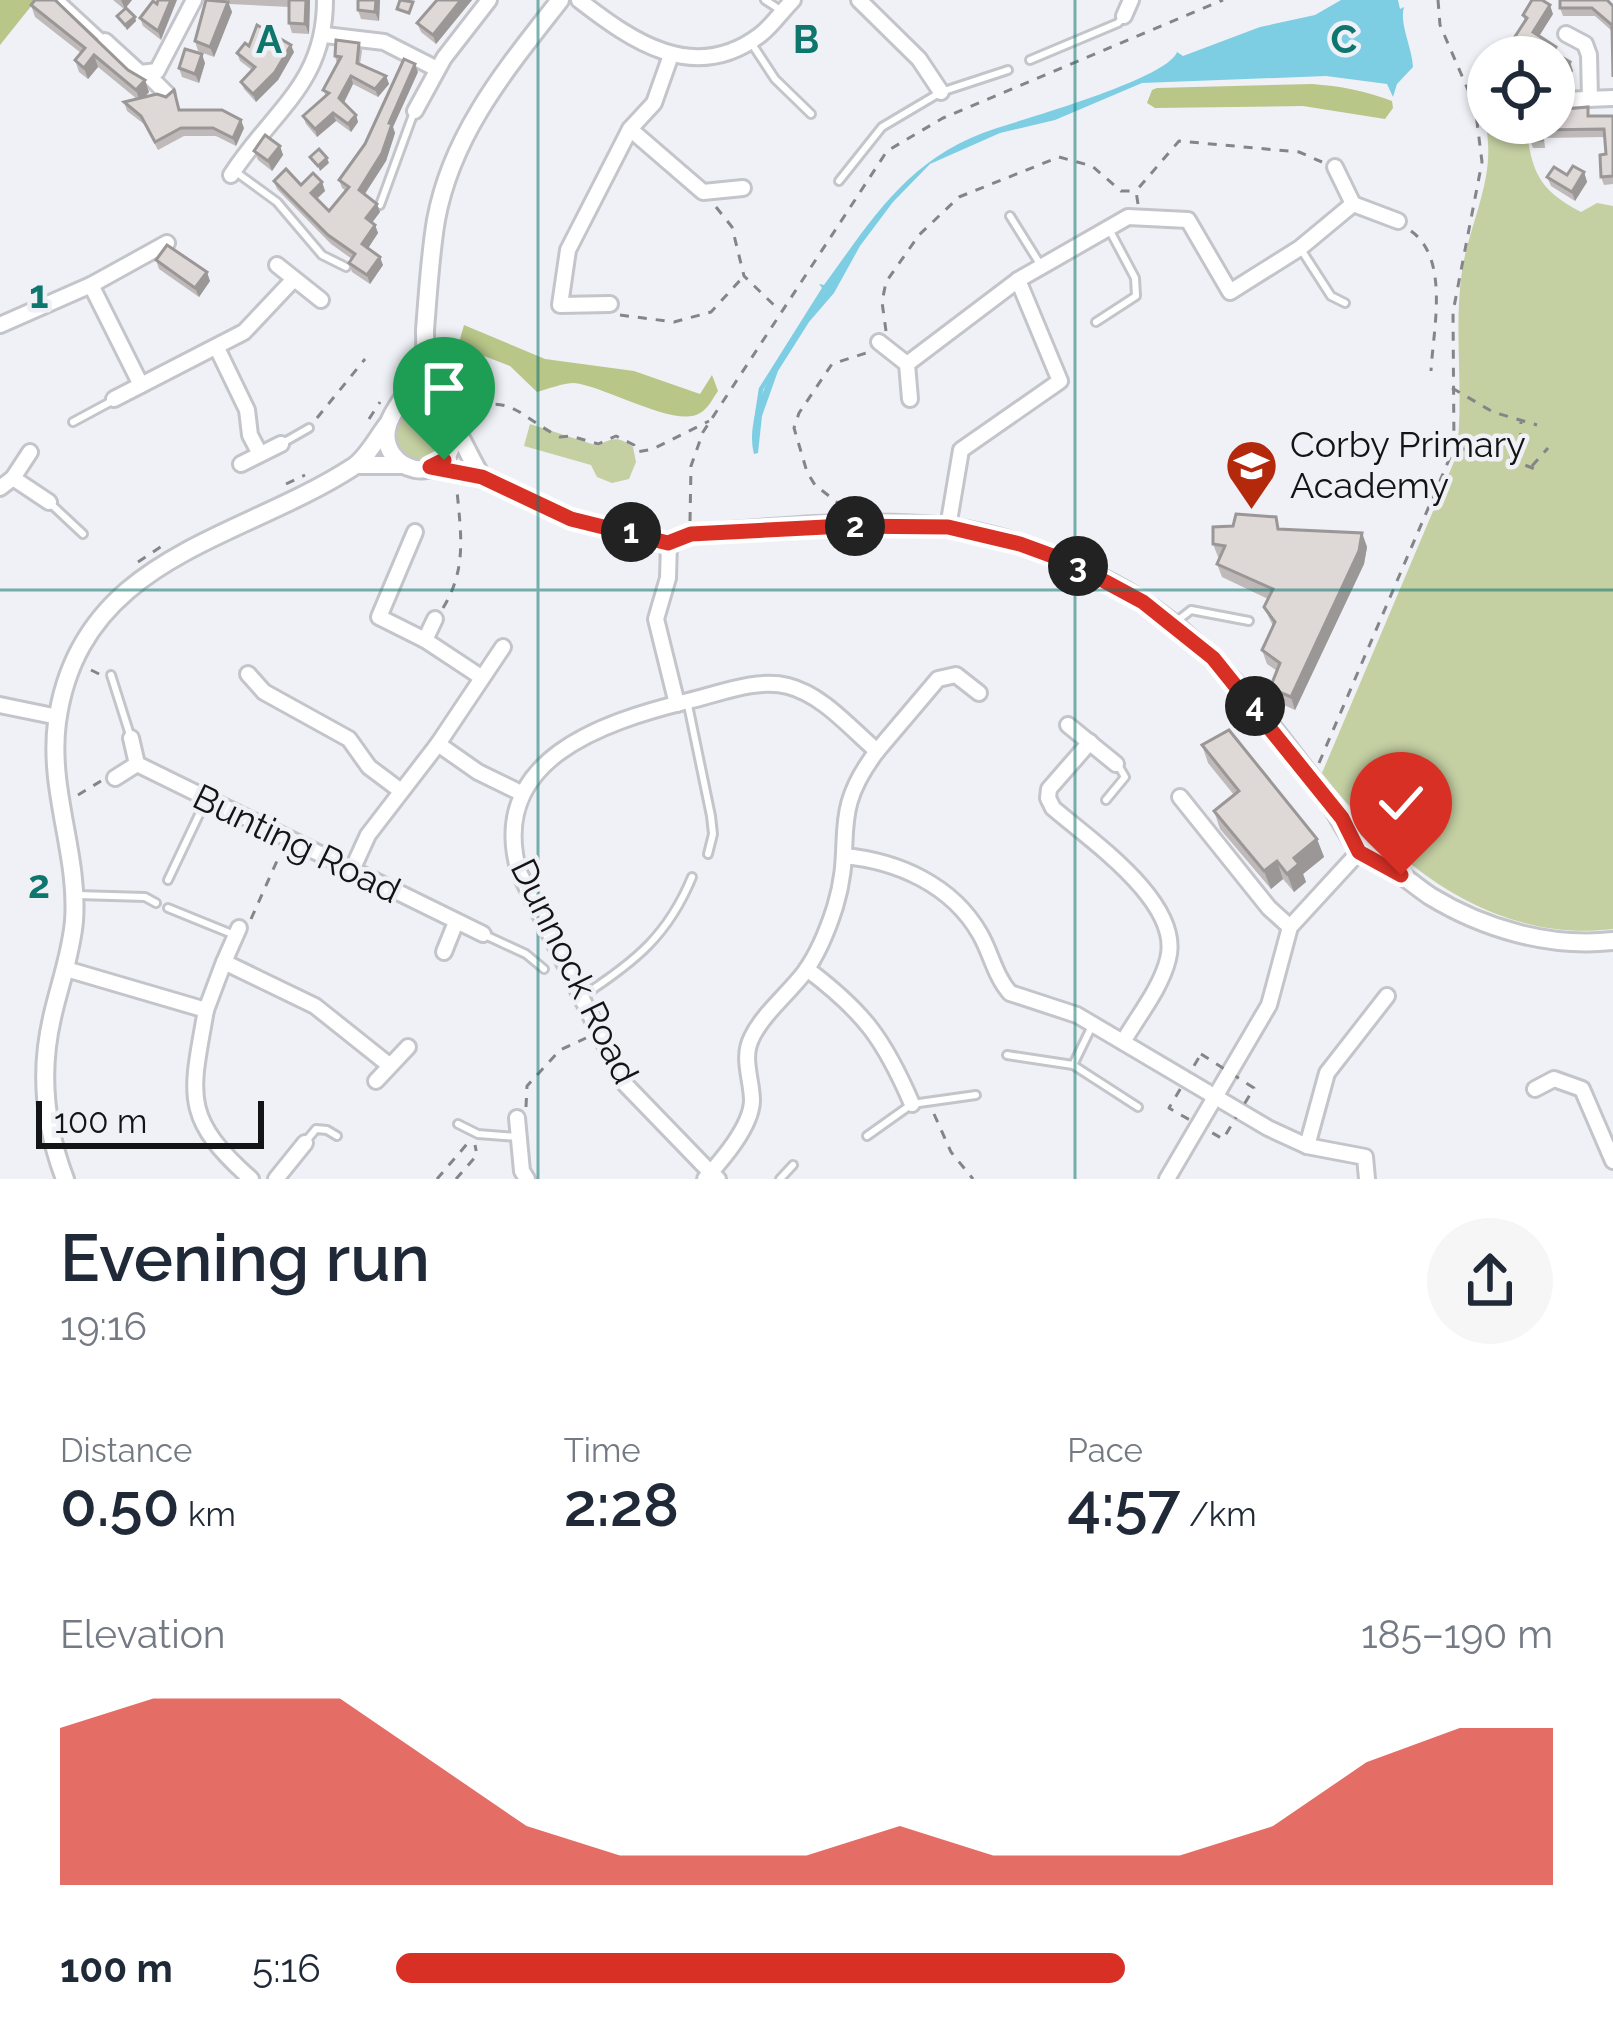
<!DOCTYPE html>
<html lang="en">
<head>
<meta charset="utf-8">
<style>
  :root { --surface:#fff; --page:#f6f6f7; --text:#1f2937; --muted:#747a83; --accent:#d93025 }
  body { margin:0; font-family:Raleway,sans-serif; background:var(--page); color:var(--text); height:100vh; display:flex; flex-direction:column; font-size:45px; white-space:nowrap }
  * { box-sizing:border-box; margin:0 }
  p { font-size:39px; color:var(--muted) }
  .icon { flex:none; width:66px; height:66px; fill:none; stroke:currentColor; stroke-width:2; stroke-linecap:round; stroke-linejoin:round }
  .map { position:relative; height:1179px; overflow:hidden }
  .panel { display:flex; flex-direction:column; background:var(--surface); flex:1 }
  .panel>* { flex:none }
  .buttons { position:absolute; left:1467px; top:36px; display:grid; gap:24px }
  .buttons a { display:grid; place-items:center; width:108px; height:108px; border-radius:50%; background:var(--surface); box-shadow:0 3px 9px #0004; font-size:60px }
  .scale { position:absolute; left:36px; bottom:30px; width:228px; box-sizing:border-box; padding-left:12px; border:6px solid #131416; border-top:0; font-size:33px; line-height:42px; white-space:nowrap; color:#131416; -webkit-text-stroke:9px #eff1f6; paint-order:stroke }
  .pin { position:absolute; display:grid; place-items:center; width:102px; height:102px; color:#fff; margin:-123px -51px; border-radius:50% 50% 50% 0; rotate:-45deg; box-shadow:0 0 12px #0007 }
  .pin .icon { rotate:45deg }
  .km { position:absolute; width:60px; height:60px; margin:-30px; border-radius:50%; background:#222; color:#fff; font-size:33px; line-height:60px; text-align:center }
  .round { display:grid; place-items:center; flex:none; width:126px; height:126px; border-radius:63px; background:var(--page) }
  .headline { display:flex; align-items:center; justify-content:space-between; height:204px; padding:0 60px }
  h1 { font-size:66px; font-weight:600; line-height:90px }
  .stats { display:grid; grid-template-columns:repeat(3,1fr); gap:18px; height:204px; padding:12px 60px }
  .stats div { display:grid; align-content:center }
  .stats b { font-size:60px; font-weight:600 }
  .stats small { font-size:33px; font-weight:400 }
  .stats p { font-size:33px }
  .chart { height:336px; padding:24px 60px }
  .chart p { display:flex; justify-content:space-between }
  .chart svg { width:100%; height:216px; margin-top:12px; fill:var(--accent); opacity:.7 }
  ul { padding:0 60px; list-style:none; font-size:39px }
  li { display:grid; grid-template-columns:192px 144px 1fr; align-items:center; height:90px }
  li i { height:30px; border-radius:15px; background:var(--accent) }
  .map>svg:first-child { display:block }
  .green { fill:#c4cfa2 }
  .forest { fill:#b8c688 }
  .water { fill:#7ecee3 }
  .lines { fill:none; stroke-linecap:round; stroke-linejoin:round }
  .stream { stroke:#7ecee3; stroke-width:4.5 }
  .service-casing { stroke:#c4c5ca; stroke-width:12 }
  .minor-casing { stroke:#c4c5ca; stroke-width:20 }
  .tertiary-casing { stroke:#c4c5ca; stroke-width:22 }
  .path { stroke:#848589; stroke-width:3; stroke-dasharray:9 9; stroke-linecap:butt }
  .service { stroke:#fff; stroke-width:6 }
  .minor { stroke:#fff; stroke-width:14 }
  .tertiary { stroke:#fff; stroke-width:16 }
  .wall { fill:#bfbab9 }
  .shaded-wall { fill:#9b9796 }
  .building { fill:#ded8d7; stroke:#9b9796; stroke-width:3 }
  .route-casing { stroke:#fff; stroke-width:24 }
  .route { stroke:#d93025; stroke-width:15 }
  .grid { fill:none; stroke:#0f766e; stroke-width:3; stroke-opacity:0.55 }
  .labels { text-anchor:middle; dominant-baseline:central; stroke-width:9; stroke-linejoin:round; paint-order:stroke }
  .poi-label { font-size:36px; fill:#131416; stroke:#eff1f6; text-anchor:start }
  .street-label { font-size:36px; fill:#131416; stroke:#eff1f6 }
  .grid-label { font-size:39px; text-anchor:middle; font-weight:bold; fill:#0f766e; stroke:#eff1f6; stroke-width:9; stroke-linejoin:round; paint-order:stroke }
</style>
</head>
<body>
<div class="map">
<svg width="1613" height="1179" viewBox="0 0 1613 1179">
  <rect width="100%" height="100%" fill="#eff1f6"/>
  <g class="green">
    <path d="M1482,107H1488V123H1526C1531,170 1537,189 1581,212L1597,203L1613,206V929C1492,944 1391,862 1322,773L1456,457C1465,396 1453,333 1462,271C1468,230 1491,186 1488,144C1488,132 1484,119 1482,107Z"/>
    <circle cx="419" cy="436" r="25"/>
    <path d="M530,424L598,446C612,437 620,437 633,447L636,462L629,479L612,483L597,477L591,465L524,446Z"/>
  </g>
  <g class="forest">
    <path d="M0,0H36L0,45Z"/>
    <path d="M1312,84C1340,86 1366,91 1392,101L1393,108L1385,119L1303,106L1155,108L1147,103L1152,90L1157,88Z"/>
    <path d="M464,325L545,359L634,371L700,394L712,375L718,391C713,398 708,409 700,413C677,429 605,386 574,383C563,383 548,389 537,392L510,366L458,346Z"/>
  </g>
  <path class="water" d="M1341,0H1398L1400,9L1404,7C1399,24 1412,47 1413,67L1397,84L1393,97L1387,84L1326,76L1142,83L1055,120L1000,133L930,164L893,202L860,246L834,293L809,322L778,371L762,416L758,453L754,454C741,404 795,337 821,296L823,289L819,284L824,285C875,215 910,156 997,128C1031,117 1168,78 1177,52L1183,56L1260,27L1315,15Z"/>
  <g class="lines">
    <path class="stream" d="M756,421L761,389L824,289"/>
    <defs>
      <g id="service">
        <path d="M61,0L102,38"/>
        <path d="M765,0L779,9"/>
        <path d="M752,44L775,79L811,114"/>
        <path d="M1030,60L1118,23L1124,16"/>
        <path d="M236,172L277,202L322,255L346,267"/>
        <path d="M839,181L882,127L941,92L1008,70"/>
        <path d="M380,205L414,112"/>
        <path d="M1010,216L1040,264"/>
        <path d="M1302,251L1331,296L1345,303"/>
        <path d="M1096,322L1136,296L1135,278L1110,231"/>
        <path d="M73,422L112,401"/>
        <path d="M281,444L309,428"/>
        <path d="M51,504L83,534"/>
        <path d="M1177,621L1191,610L1249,621"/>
        <path d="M111,675L130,735"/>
        <path d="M688,705L711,816L713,834L708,854"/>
        <path d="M1106,800L1125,777L1118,765"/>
        <path d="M168,880L205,802"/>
        <path d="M78,895L145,897L156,903"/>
        <path d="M168,908L232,934"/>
        <path d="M485,935L526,954L544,969"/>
        <path d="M584,995C636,961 668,935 692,877"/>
        <path d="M1007,1055L1073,1065L1138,1107"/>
        <path d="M1073,1065L1092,1026"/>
        <path d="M458,1124L478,1134L518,1137"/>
        <path d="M867,1136L912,1104L976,1095"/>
        <path d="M306,1141L316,1129L327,1130L337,1136"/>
        <path d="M780,1179L793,1165"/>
      </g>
      <g id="minor">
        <path d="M579,0C632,41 694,85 760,35C772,26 782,11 793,0"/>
        <path d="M859,0L919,59L941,92"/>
        <path d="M1124,16L1131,0"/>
        <path d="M1566,34L1585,44L1589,55L1590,99"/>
        <path d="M325,35L384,42L437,69"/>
        <path d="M105,41L140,73L157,71L194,0"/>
        <path d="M148,75L167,94"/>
        <path d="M1562,100L1613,98"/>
        <path d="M415,111L444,58L489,0"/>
        <path d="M630,129L703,192L743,188"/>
        <path d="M1335,167L1353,204L1398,221"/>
        <path d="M231,175C273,110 325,84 325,0"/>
        <path d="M277,265L321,300"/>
        <path d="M91,285L141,385"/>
        <path d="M610,304L560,305L568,250L630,129L654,103L671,55"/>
        <path d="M0,325L91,285L167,243"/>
        <path d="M879,342L907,364L1018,280L1128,217L1188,220L1230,292L1300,248L1353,204"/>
        <path d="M217,348L247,410L250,435L260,454"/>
        <path d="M907,364L910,399"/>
        <path d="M114,399L244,332L294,279"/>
        <path d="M241,464L281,444"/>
        <path d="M13,478L49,502"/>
        <path d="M0,488L13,478L30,452"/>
        <path d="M948,527L961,450L1060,381L1018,280"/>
        <path d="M415,532L379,617L425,640L481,677"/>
        <path d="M669,543L668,578L656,619L677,704"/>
        <path d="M425,640L435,619"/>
        <path d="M503,647L438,744L478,772L521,793"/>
        <path d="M248,674L264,692L349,739L369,767L401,791"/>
        <path d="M0,705L58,717"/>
        <path d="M1068,725L1116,764"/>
        <path d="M1090,742L1049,789L1048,798L1053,808C1090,840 1183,903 1168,959C1161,988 1138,1016 1123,1042"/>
        <path d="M877,751L938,679L956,675L979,693"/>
        <path d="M137,764L483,934"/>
        <path d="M115,778L137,764L131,738"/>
        <path d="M1180,797L1269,908L1290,927"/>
        <path d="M844,856C898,861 952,885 980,934C991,953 995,976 1010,993L1077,1015L1268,1128L1307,1146L1365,1157L1367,1179"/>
        <path d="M352,870L368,835L438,744"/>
        <path d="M444,952L456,922"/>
        <path d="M224,962L239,928"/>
        <path d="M66,969L206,1010C191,1095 181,1117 251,1179"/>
        <path d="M807,969C864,1012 884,1039 912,1104"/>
        <path d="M206,1010L224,962L315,1006L389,1065"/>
        <path d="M376,1081L408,1047"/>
        <path d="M1535,1089L1554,1079L1582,1089L1613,1161"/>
        <path d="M517,1118L522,1171L527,1179"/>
        <path d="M1307,1146L1327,1073L1387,996"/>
        <path d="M276,1179L305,1143"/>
        <path d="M705,1179C722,1160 751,1127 752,1101C752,1079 741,1058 752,1037C763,1014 788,994 804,973C818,954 828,929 835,907C856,839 827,817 877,751C850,728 823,695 788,686C756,678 719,694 688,701C602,722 487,760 519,872L624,1083L711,1173L718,1179"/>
        <path d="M1167,1179L1269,1005L1290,927L1359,852"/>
      </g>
      <g id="tertiary">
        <path d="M398,408C446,379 461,447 482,477"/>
        <path d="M455,430C454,452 440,473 415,469C406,467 398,462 393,455C370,424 413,393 423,366C426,356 425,340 425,330C428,293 430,256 436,220C452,133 507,68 560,0"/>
        <path d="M358,465H404"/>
        <path d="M431,467L482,477L571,519L669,543L691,534C774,528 863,518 946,527C1003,534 1060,556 1110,582C1201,629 1262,712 1322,792C1332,804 1354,847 1361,853C1367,859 1378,860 1385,864C1401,873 1415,886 1430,896C1484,929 1550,948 1613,941"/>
        <path d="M65,1179C45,1127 39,1074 52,1018C59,986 71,955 74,921C79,854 48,791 57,722C80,556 239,541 353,467C366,459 377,438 387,425"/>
      </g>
    </defs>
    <use href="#service" class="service-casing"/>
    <use href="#minor" class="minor-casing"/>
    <use href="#tertiary" class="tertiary-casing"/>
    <g class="path">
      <path d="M1438,0L1440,25L1475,106L1488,105"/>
      <path d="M1138,204L1136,191L1179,141L1299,152L1322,162"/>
      <path d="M716,207L732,227L744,276L777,308"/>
      <path d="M1411,231C1450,259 1433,330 1431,371"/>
      <path d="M620,315L674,322L711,312L744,276"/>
      <path d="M886,331L882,302L886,282L919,235L959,197L1059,157L1092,166L1121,191H1136"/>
      <path d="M1452,388L1493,412L1537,425"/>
      <path d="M461,413C510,390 519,417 560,437L571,436L598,444L616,436L634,445L637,452L653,449L709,421"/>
      <path d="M317,418L365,359"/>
      <path d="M369,419L380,402"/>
      <path d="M1456,448L1494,453L1535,469"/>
      <path d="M1520,460L1521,422"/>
      <path d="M1532,466L1548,448"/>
      <path d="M286,484L305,475"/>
      <path d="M840,509L838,503L815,485L807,472L794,428L799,413L832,364L869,352"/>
      <path d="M690,521L691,466L703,432L887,151L943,118L1223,0"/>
      <path d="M138,562L165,544"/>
      <path d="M443,608C467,569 461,534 457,491"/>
      <path d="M91,670L103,676"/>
      <path d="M1319,763L1454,448L1453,312L1482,162L1475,106"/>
      <path d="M78,795L101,781"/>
      <path d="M251,919L281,852"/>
      <path d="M1201,1054L1254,1088L1223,1139L1169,1108Z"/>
      <path d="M526,1107L527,1086L560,1050L586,1038"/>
      <path d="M934,1114L951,1152L973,1179"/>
      <path d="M437,1179L467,1144"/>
      <path d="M456,1179L477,1155L475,1145"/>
    </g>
    <use href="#service" class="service"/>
    <use href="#minor" class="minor"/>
    <use href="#tertiary" class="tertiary"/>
  </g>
  <g class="wall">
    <path d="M113,0H132L125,8L136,21L127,30L117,16L124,9Z"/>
    <path d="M206,0H310L309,34L292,33L289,23V7L229,4L232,12L214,57L198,51L195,41Z"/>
    <path d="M358,0H380L379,21L361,19L358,10Z"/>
    <path d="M437,0H472L436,44L421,32L417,23Z"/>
    <path d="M153,1L161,40L143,26L140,18Z"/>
    <path d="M31,5L149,92L144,98H177L180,110L244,128L236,146L216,136H184L158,150L144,124L127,111L124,102L137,99L98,67L88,79L79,72L75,60L81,53L35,17Z"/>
    <path d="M1613,6L1612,31L1595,16H1563L1560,8Z"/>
    <path d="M1553,14L1539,36L1559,56L1570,62L1573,71L1559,89L1554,86V57H1510L1507,49L1525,21L1523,15Z"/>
    <path d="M359,43L362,51L360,64L386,76L389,84L378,97L353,84L344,103L356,115L358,122L351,132L336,121L317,137L306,124L303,116L326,96L323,90L337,64L335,56Z"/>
    <path d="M249,46L294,52L278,80L256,102L244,89L241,82L252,70L240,61L237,53Z"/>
    <path d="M205,63L199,83L182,77L179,68Z"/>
    <path d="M418,72L393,127L395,133L386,161L365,194L377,204L380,212L372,222L375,225L378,233L368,248L383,265L370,284L352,272L349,263L352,259L331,244L277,189L274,181L301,185L322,182L325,191L317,199L329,211L346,191L342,188L339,180Z"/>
    <path d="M1591,116H1613V184L1604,185L1601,177L1606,154L1605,137L1544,138L1545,148H1533L1530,140L1529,123Z"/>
    <path d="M280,146L283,155L272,171L258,160L254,151Z"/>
    <path d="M1584,172L1587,182L1575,201L1551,186L1547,177Z"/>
    <path d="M156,260L210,281L199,297L159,269Z"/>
    <path d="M1281,529L1362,533L1367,547L1364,564L1295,710L1275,701L1270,688L1277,671L1267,664L1262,650L1273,626L1264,607L1268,599L1222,577L1217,564L1220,558L1218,557L1213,544Z"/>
    <path d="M1202,745L1317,839L1324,857L1303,874L1306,882L1294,892L1283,879L1271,889L1220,829L1214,811L1234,795L1208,763Z"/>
  </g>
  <g class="shaded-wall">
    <path d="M121,0H132L125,9Z"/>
    <path d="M171,0H177L161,40L158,31Z"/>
    <path d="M306,0H310L309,34L305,24Z"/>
    <path d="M376,0H380L379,21L375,12Z"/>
    <path d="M461,0H472L436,44L433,35Z"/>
    <path d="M228,2L232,12L214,57L210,47Z"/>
    <path d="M1550,5L1553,14L1536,41L1533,32Z"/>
    <path d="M135,17L136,21L127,30L125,25Z"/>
    <path d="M291,45L294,52L278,80L256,102L253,94Z"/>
    <path d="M202,54L205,63L199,83L195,74Z"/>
    <path d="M94,55L98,67L88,79L84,68Z"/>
    <path d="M1570,62L1573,71L1559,89L1556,81Z"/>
    <path d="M415,64L418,72L393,127L395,133L386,161L362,198L359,190Z"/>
    <path d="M351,76L353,84L342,106L339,98Z"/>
    <path d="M386,76L389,84L378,97L375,89Z"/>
    <path d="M145,80L149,92L140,102L136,90Z"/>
    <path d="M333,113L336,121L317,137L315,129Z"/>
    <path d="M356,115L358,122L351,132L348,124Z"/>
    <path d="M241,120L244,128L236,146L233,138Z"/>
    <path d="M280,146L283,155L272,171L268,161Z"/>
    <path d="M327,158L329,163L320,171L318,166Z"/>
    <path d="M1584,172L1587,182L1575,201L1572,192Z"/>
    <path d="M322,182L325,191L314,201L311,193Z"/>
    <path d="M377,204L380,212L369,227L366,218Z"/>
    <path d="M375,225L378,233L365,253L362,244Z"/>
    <path d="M380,257L383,265L370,284L367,275Z"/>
    <path d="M207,272L210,281L199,297L195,288Z"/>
    <path d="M1362,533L1367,547L1364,564L1295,710L1291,697Z"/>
    <path d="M1317,839L1324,857L1303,874L1306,882L1294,892L1287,874L1294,858Z"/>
    <path d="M1277,861L1283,879L1271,889L1264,871Z"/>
  </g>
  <g class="building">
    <path d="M35,0H55L128,70L145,80L136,90L94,55L84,68L75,60L85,48L31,5Z"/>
    <path d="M158,0H171L158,31L140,18L153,1L157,4Z"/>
    <path d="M206,0L228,2L210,47L195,41Z"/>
    <path d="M289,0H306L305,24L289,23Z"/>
    <path d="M358,0H376L375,12L358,10Z"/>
    <path d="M400,0L413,2L409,13L397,9Z"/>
    <path d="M437,0H461L433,35L417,23Z"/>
    <path d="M1532,0H1542L1550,5L1533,32L1556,47L1553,52L1570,62L1556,81L1554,80V57H1519L1507,49L1527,18L1523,15Z"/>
    <path d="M1560,0H1607L1613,6V77L1612,25L1592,8H1560Z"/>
    <path d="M126,8L135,17L125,25L117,16Z"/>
    <path d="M257,25L291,45L275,72L253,94L241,82L255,67L237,53L245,43L249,46Z"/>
    <path d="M336,40L359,43L357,63L386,76L375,89L351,76L339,98L356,115L348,124L333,113L315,129L303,116L329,93L323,90L341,57L335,56Z"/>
    <path d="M185,49L202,54L195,74L179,68Z"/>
    <path d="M404,59L415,64L389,123L392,124L382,153L359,190L377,204L366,218L375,225L362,244L380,257L367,275L349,263L355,254L328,235L274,181L286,169L301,185L313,173L322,182L311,193L329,211L349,187L339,180L365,144Z"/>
    <path d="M174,90L179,110H222L241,120L233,138L213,128H181L155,142L141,116L124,102L157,94L166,97Z"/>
    <path d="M1588,107V116H1613V176L1601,177L1600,155L1606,154L1604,129L1541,130L1542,140H1530L1529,123H1554V110Z"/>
    <path d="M265,135L280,146L268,161L254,151Z"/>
    <path d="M319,149L327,158L318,166L310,157Z"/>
    <path d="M1573,166L1584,172L1572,192L1547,177L1554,167L1567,175Z"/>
    <path d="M167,245L207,272L195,288L156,260Z"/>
    <path d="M1236,514L1276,517L1278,529L1362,533L1359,551L1291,697L1270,688L1280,663L1262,650L1275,622L1264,607L1273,589L1217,564L1225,546L1213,544V527L1233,526Z"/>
    <path d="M1229,730L1317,839L1294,858L1299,864L1287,874L1277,861L1264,871L1214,811L1239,791L1202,745Z"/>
  </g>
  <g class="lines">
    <defs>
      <path id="route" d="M444,460L430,467L482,477L571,519L668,543L691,534L845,526L948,527L1020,544L1069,562L1143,602L1213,658L1342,818L1359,852L1401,875"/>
    </defs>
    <use href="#route" class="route-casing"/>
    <use href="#route" class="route"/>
  </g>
  <path class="grid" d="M538,0V1179M1075,0V1179M0,590H1613"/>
  <defs>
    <symbol id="school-pin" viewBox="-11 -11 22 30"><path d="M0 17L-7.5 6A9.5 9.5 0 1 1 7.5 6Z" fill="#b4280c" stroke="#eff1f6"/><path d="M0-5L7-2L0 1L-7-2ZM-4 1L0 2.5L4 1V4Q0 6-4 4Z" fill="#fff"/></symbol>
  </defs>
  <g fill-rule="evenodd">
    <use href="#school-pin" x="1222" y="436" width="59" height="81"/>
  </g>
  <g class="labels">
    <g class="poi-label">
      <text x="1290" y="444">Corby Primary<tspan x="1290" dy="41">Academy</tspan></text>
    </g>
    <g class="street-label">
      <text transform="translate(297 843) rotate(26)">Bunting Road</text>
      <text transform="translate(575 971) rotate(64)">Dunnock Road</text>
    </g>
  </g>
  <g class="grid-label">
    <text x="269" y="53">A</text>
    <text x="806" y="53">B</text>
    <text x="1344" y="53">C</text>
    <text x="39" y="308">1</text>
    <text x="39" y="898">2</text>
  </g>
</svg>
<div class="buttons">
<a><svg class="icon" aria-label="locate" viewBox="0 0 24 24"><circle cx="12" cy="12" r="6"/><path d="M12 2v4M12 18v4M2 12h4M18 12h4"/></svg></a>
</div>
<div class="scale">100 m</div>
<div class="pin" style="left:444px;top:460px;background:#1e9e55"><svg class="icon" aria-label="arrive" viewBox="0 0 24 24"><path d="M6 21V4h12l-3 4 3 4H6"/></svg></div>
<div class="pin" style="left:1401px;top:875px;background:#d93025"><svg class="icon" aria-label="check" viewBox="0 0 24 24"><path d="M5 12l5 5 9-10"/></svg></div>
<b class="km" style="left:631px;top:532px">1</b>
<b class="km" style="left:855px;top:526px">2</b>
<b class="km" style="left:1078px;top:566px">3</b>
<b class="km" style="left:1255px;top:706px">4</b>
</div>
<section class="panel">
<div class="headline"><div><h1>Evening run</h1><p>19:16</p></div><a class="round"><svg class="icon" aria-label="share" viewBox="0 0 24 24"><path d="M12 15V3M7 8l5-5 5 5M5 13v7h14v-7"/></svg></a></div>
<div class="stats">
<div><p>Distance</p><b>0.50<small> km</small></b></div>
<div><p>Time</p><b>2:28</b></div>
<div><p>Pace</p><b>4:57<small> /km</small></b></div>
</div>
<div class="chart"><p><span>Elevation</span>185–190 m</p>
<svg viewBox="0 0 160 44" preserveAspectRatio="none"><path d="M0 44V12L10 6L20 6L30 6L40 19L50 32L60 38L70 38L80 38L90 32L100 38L110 38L120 38L130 32L140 19L150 12L160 12V44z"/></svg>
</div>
<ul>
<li><b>100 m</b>5:16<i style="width:63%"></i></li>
</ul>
</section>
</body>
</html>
